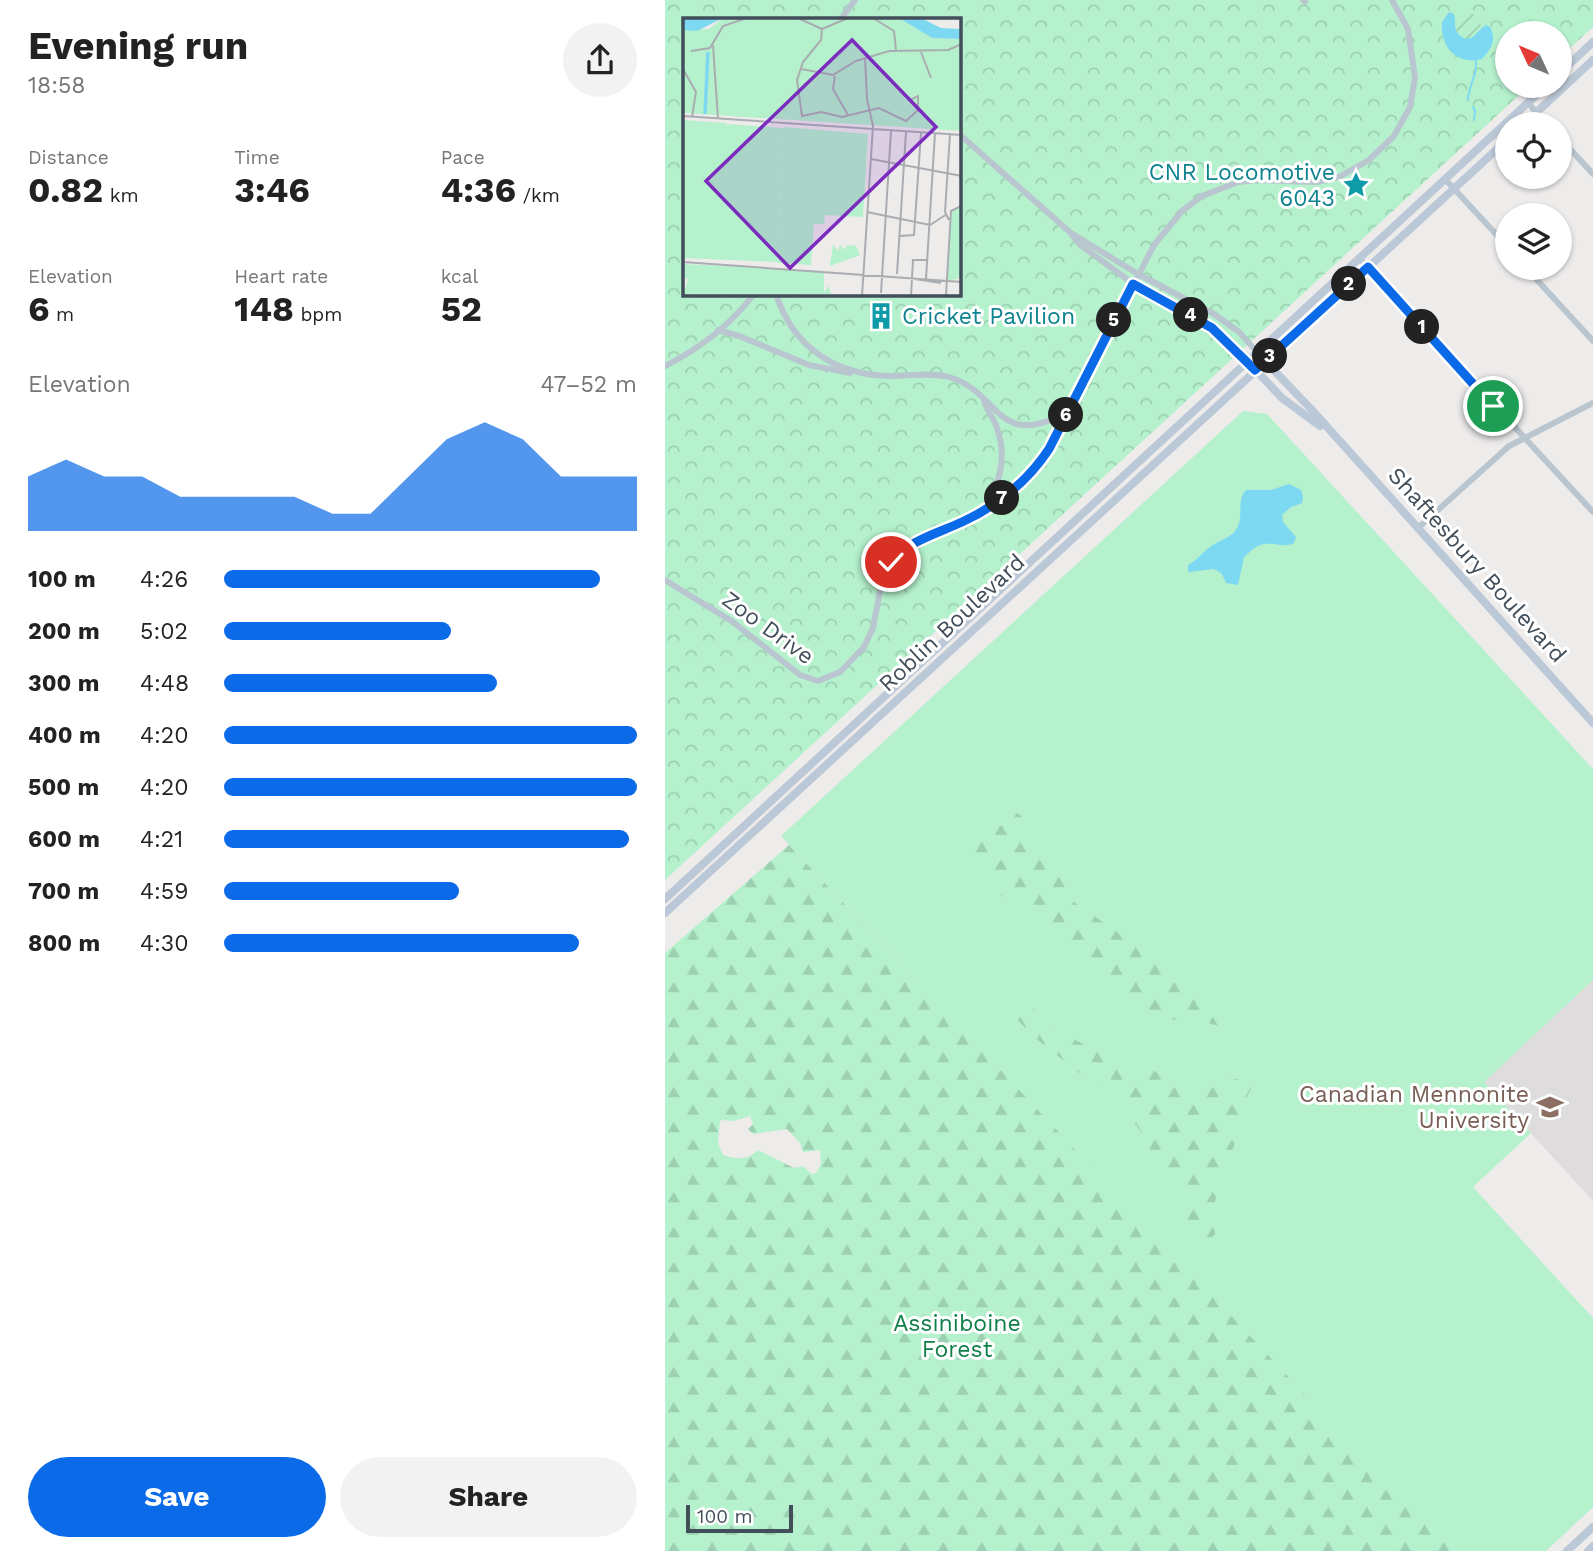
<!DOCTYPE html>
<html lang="en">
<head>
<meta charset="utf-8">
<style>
  :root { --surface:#fff; --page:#f2f2f2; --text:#222; --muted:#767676; --accent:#0b6ae8 }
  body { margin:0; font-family:"Work Sans",sans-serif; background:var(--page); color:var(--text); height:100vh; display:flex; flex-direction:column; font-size:26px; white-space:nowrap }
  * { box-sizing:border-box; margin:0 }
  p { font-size:23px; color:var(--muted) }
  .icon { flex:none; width:38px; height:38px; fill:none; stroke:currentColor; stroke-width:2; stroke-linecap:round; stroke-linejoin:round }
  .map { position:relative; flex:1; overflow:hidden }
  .side { display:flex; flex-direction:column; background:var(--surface); width:665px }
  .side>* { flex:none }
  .needle { width:46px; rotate:314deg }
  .controls { position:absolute; left:830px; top:21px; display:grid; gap:14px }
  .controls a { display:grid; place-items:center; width:77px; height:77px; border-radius:50%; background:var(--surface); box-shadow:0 2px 5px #0004; font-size:35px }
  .scale { position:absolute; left:21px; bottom:18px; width:107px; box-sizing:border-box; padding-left:7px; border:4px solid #424f5a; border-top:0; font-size:19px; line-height:24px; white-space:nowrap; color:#424f5a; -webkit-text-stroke:5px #fff; paint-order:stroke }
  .pin { position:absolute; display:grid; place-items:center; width:60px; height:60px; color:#fff; margin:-30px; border:4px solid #fff; border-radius:50%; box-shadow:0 2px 7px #0007 }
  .km { position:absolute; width:35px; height:35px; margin:-18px; border-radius:50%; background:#222; color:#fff; font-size:19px; line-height:35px; text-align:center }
  .round { display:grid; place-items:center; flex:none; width:74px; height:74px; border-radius:37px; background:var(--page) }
  .overview { display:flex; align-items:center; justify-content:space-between; height:119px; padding:0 28px }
  h1 { font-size:38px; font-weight:700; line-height:52px }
  .figures { display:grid; grid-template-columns:repeat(3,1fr); gap:10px; height:119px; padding:7px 28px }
  .figures div { display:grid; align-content:center }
  .figures b { font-size:35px; font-weight:700 }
  .figures small { font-size:19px; font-weight:400 }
  .figures p { font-size:19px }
  .chart { height:196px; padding:14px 28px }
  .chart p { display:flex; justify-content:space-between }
  .chart svg { width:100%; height:126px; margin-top:7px; fill:var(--accent); opacity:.7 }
  .button { display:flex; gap:14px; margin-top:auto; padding:14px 28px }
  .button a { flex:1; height:80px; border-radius:42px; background:var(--accent); color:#fff; font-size:28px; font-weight:700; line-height:80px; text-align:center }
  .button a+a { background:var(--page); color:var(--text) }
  ul { padding:0 28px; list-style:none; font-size:23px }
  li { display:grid; grid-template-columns:112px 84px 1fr; align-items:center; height:52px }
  li i { height:18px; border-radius:9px; background:var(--accent) }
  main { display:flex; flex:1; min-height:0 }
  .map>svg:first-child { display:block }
  .education { fill:#dfdcdd }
  .grass { fill:#b4f1cc }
  .forest { fill:url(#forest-firs); fill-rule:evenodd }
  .park { fill:url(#park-crowns); fill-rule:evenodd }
  .garden { fill:url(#garden-furrows) }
  .water { fill:#7dd9f2 }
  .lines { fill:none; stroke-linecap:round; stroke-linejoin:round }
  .stream { stroke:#7dd9f2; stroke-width:2 }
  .street { stroke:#bac6cf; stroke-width:6 }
  .secondary { stroke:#bbc8d7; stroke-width:8 }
  .route-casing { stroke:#fff; stroke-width:14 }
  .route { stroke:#0b6ae8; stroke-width:9 }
  .labels { text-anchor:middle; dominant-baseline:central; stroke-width:6; stroke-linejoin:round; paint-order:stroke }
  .culture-label { font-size:23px; fill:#0d838f; stroke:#fff; text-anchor:end }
  .street-label { font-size:23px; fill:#424f5a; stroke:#fff }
  .education-label { font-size:23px; fill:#785e54; stroke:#fff; text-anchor:end }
  .park-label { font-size:23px; fill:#0f7f48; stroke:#fff }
  .inset-river { fill:none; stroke:#7dd9f2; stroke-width:3.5 }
  .inset-road { fill:none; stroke:#a9adb1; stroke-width:2 }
  .view { fill:#7b2cbf; fill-opacity:0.15; stroke:#7b2cbf; stroke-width:3.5 }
  .inset-edge { fill:none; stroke:#424f5a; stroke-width:3.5 }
</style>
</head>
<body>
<main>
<section class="side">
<div class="overview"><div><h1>Evening run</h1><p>18:58</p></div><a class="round"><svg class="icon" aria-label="share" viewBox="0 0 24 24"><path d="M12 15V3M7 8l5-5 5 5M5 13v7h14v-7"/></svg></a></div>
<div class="figures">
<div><p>Distance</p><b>0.82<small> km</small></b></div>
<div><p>Time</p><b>3:46</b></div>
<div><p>Pace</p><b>4:36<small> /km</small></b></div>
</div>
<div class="figures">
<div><p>Elevation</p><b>6<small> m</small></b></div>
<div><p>Heart rate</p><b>148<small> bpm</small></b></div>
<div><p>kcal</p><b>52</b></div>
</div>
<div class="chart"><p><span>Elevation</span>47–52 m</p>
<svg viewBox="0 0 160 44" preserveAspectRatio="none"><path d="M0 44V25L10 19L20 25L30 25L40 32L50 32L60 32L70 32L80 38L90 38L100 25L110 12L120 6L130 12L140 25L150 25L160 25V44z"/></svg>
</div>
<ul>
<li><b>100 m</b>4:26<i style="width:91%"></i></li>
<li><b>200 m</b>5:02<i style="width:55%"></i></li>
<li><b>300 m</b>4:48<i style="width:66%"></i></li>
<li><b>400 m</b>4:20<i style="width:100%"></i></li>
<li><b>500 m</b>4:20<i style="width:100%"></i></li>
<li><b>600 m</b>4:21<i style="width:98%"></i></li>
<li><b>700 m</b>4:59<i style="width:57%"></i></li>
<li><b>800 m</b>4:30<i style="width:86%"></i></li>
</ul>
<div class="button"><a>Save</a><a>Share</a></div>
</section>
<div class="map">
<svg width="928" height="1551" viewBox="0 0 928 1551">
  <defs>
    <pattern id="forest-firs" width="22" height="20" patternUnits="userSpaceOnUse" patternTransform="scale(1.75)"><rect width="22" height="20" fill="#b4f1cc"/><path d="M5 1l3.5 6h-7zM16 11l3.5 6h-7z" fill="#9cd0b1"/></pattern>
    <pattern id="park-crowns" width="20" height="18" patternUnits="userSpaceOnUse" patternTransform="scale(1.75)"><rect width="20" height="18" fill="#b4f1cc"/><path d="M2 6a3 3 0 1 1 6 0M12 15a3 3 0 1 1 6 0" fill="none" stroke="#9cd0b1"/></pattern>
    <pattern id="garden-furrows" width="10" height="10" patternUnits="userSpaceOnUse" patternTransform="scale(1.75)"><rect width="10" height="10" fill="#b4f1cc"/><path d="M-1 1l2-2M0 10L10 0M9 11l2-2" fill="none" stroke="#9cd0b1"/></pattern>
  </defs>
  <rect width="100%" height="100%" fill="#eeebeb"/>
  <path class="education" d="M928,980V1201L819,1082Z"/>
  <path class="grass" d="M578,411L602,414L928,769V980L819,1082L866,1133L808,1187L928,1318V1507L881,1551H782L116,836Z"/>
  <g class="forest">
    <path d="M352,813C366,822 362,834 367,847C375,863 397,871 406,887L404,893L406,900L448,929L520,987L544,998L563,1013L567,1023L558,1027L531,1020H508L467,1010L368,917L336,896L320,877L296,856Z"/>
    <path d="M124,845L787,1551H0V953ZM85,1116L88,1124L83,1129L88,1134L122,1129L135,1143L138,1152L155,1150L156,1164L151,1173L147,1174L138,1166L129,1168L93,1150C82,1161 71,1159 58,1155L53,1143L55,1120L68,1121Z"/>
    <path d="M357,1000C373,1008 383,1025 399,1034C433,1053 467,1066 505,1075C515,1078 526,1082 537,1082C555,1083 572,1077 591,1078L571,1120L574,1131L546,1213L545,1226L549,1228L550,1234L544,1240L535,1239L522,1226L513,1188L506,1174L482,1146L476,1132L460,1109L374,1041L347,1015L346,1010Z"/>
  </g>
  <path class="park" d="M0,0H928V27L894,58V33H842V86H864L0,880ZM19,19H294V294H19Z"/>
  <circle class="garden" cx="803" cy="26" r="13"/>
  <g class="water">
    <path d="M784,12L789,14C792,25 786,32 801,39C810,39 813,29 821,25L825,27C832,40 826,49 817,59C791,65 775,47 777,22Z"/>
    <path d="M624,484L636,490L638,497L637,503L626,507L617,515L618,522L631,537L629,543C617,549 606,540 593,546C588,548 583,554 579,557L573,585L561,583L557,574L549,569L523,572V565C532,560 537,553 545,547C553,540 566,539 572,528C579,516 571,501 581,490H606Z"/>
  </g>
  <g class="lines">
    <g class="stream">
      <path d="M803,100C803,86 813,75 811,60"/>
      <path d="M808,107L810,111L809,120"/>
    </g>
    <g class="street">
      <path d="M638,0L640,2"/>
      <path d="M176,19L190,0"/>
      <path d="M863,103L882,124"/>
      <path d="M294,134L406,233L473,274L549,314L574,332L592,352"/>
      <path d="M894,137L928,174"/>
      <path d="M780,179L842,246"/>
      <path d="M407,235L414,244L474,288L547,328L582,361"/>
      <path d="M694,258L928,512"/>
      <path d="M861,268L928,341"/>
      <path d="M111,294C128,347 170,375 225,376C244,376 265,372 284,377C337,393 329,449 400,414"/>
      <path d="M53,330L74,336L144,365L185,373"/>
      <path d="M0,366C34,349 66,324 89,294"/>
      <path d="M316,510C337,486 342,454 331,425C327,416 321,409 319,400"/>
      <path d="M753,528L844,446L928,403"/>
      <path d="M0,580L68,622L135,675L153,681L175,672L199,647L208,628L217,580C233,537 280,531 317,512C344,498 367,474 384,449L489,245L517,211L537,196L573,182L592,180L652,182L674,177L704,160L729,136L745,107L750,78L743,29L727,0"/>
    </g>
    <g class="secondary">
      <path d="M894,74L928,42"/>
      <path d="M859,124L928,60"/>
      <path d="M599,360L646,409L928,723"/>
      <path d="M582,361L617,398L655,426"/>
      <path d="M0,899L881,86"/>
      <path d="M0,913L842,140"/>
      <path d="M902,1551L928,1527"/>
      <path d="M923,1551L928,1546"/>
    </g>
  </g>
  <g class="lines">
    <defs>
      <path id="route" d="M226,562C245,540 271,534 297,522C332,506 362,482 384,449L468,284L547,328L590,370L703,267L828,406"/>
    </defs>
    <use href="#route" class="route-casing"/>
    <use href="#route" class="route"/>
  </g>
  <defs>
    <symbol id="sight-bare" viewBox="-9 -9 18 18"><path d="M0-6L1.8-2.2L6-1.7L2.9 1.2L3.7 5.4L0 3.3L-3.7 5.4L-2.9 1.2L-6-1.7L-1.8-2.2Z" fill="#0f9aa8" stroke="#fff" stroke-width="2.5" paint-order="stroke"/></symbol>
    <symbol id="building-bare" viewBox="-9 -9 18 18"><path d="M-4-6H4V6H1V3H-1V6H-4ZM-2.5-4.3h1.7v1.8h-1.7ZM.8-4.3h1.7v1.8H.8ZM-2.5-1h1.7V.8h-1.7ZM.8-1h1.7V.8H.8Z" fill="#0f9aa8" stroke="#fff" stroke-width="2.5" paint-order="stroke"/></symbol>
    <symbol id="university-bare" viewBox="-9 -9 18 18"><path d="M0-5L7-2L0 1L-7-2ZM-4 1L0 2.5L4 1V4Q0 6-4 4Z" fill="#8d6e63" stroke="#fff" stroke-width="2.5" paint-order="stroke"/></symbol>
  </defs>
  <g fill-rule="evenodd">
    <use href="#sight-bare" x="672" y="166" width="38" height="38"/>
    <use href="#building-bare" x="197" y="297" width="38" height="38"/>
    <use href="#university-bare" x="866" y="1088" width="38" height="38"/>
  </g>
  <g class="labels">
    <g class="culture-label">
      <text x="670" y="172">CNR Locomotive<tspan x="670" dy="26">6043</tspan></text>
      <text x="237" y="316" text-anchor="start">Cricket Pavilion</text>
    </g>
    <g class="street-label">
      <text transform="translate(812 565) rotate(48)">Shaftesbury Boulevard</text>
      <text transform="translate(287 623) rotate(-43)">Roblin Boulevard</text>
      <text transform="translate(103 628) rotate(36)">Zoo Drive</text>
    </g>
    <g class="education-label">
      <text x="864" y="1094">Canadian Mennonite<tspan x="864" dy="26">University</tspan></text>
    </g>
    <g class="park-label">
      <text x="292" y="1323">Assiniboine<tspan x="292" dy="26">Forest</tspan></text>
    </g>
  </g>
  <g transform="translate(18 18)">
    <rect width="278" height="278" fill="#eeebeb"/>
    <path d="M101,109L185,116L180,199L142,197L141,206H131L128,247L94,245ZM150,227L155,233L157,227L163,232L164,227L173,228L177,237L147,248Z" fill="#b4f1cc"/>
    <path d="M0,102L43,105L44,110V106L101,110L94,244L0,240V109L5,107L1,109ZM107,146L111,162L121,175L102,186ZM0,246L141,253V274L146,268L148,276L0,278L5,262L0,258Z" fill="#b4f1cc"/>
    <path d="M40,0H216L249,20L278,21V113L0,95V12L26,11ZM278,188V260L264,263L268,193Z" fill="#b4f1cc"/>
    <path d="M0,0H40L14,13L0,12ZM216,0H238L258,10L278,11V21L249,20Z" fill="#7dd9f2"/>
    <path class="inset-river" d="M22,96L25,34"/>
    <path class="inset-road" d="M115,0L139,11M190,0L211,13L213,32M139,11L138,22L120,44L114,62L119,98L138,94L159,99L196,90L223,103L235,92V78L227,82M139,11L165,0M30,27L35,101M8,33L27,30L40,8L64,0M238,34L248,60M182,40L184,81M0,51L13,74L9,99M118,51L150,57L173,43L206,33L265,32L279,26M152,58L150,71L165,97M0,98L279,117M188,141L279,158M184,194L247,207L264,196M266,202L262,194L267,116M217,218L231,217L238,115M0,244L279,264M214,256L223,114M232,261L258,265M243,261L252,115M198,275L208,113M179,278L190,108L184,81M228,278L230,242H244M263,278L268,193L278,188"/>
    <path class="view" d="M169,22L253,109L107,250L23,163Z"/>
    <rect width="278" height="278" class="inset-edge"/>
  </g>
</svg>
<div class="controls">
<a><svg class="needle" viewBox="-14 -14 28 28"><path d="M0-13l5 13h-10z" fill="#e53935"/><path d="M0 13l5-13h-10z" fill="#767676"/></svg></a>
<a><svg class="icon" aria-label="locate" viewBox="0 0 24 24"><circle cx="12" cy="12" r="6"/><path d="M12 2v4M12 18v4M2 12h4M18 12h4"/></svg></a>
<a><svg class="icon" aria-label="layers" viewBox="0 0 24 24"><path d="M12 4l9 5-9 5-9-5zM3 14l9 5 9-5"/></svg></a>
</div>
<div class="scale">100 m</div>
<div class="pin" style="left:828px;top:406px;background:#1e9e55"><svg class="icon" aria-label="arrive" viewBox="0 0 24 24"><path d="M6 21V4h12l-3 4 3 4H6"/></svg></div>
<div class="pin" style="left:226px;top:562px;background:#d93025"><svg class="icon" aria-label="check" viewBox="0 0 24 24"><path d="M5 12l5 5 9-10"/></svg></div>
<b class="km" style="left:757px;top:327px">1</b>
<b class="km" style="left:684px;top:284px">2</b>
<b class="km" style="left:605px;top:356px">3</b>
<b class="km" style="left:526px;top:315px">4</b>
<b class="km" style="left:449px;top:320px">5</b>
<b class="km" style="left:401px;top:415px">6</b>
<b class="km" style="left:337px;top:498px">7</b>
</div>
</main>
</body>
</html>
